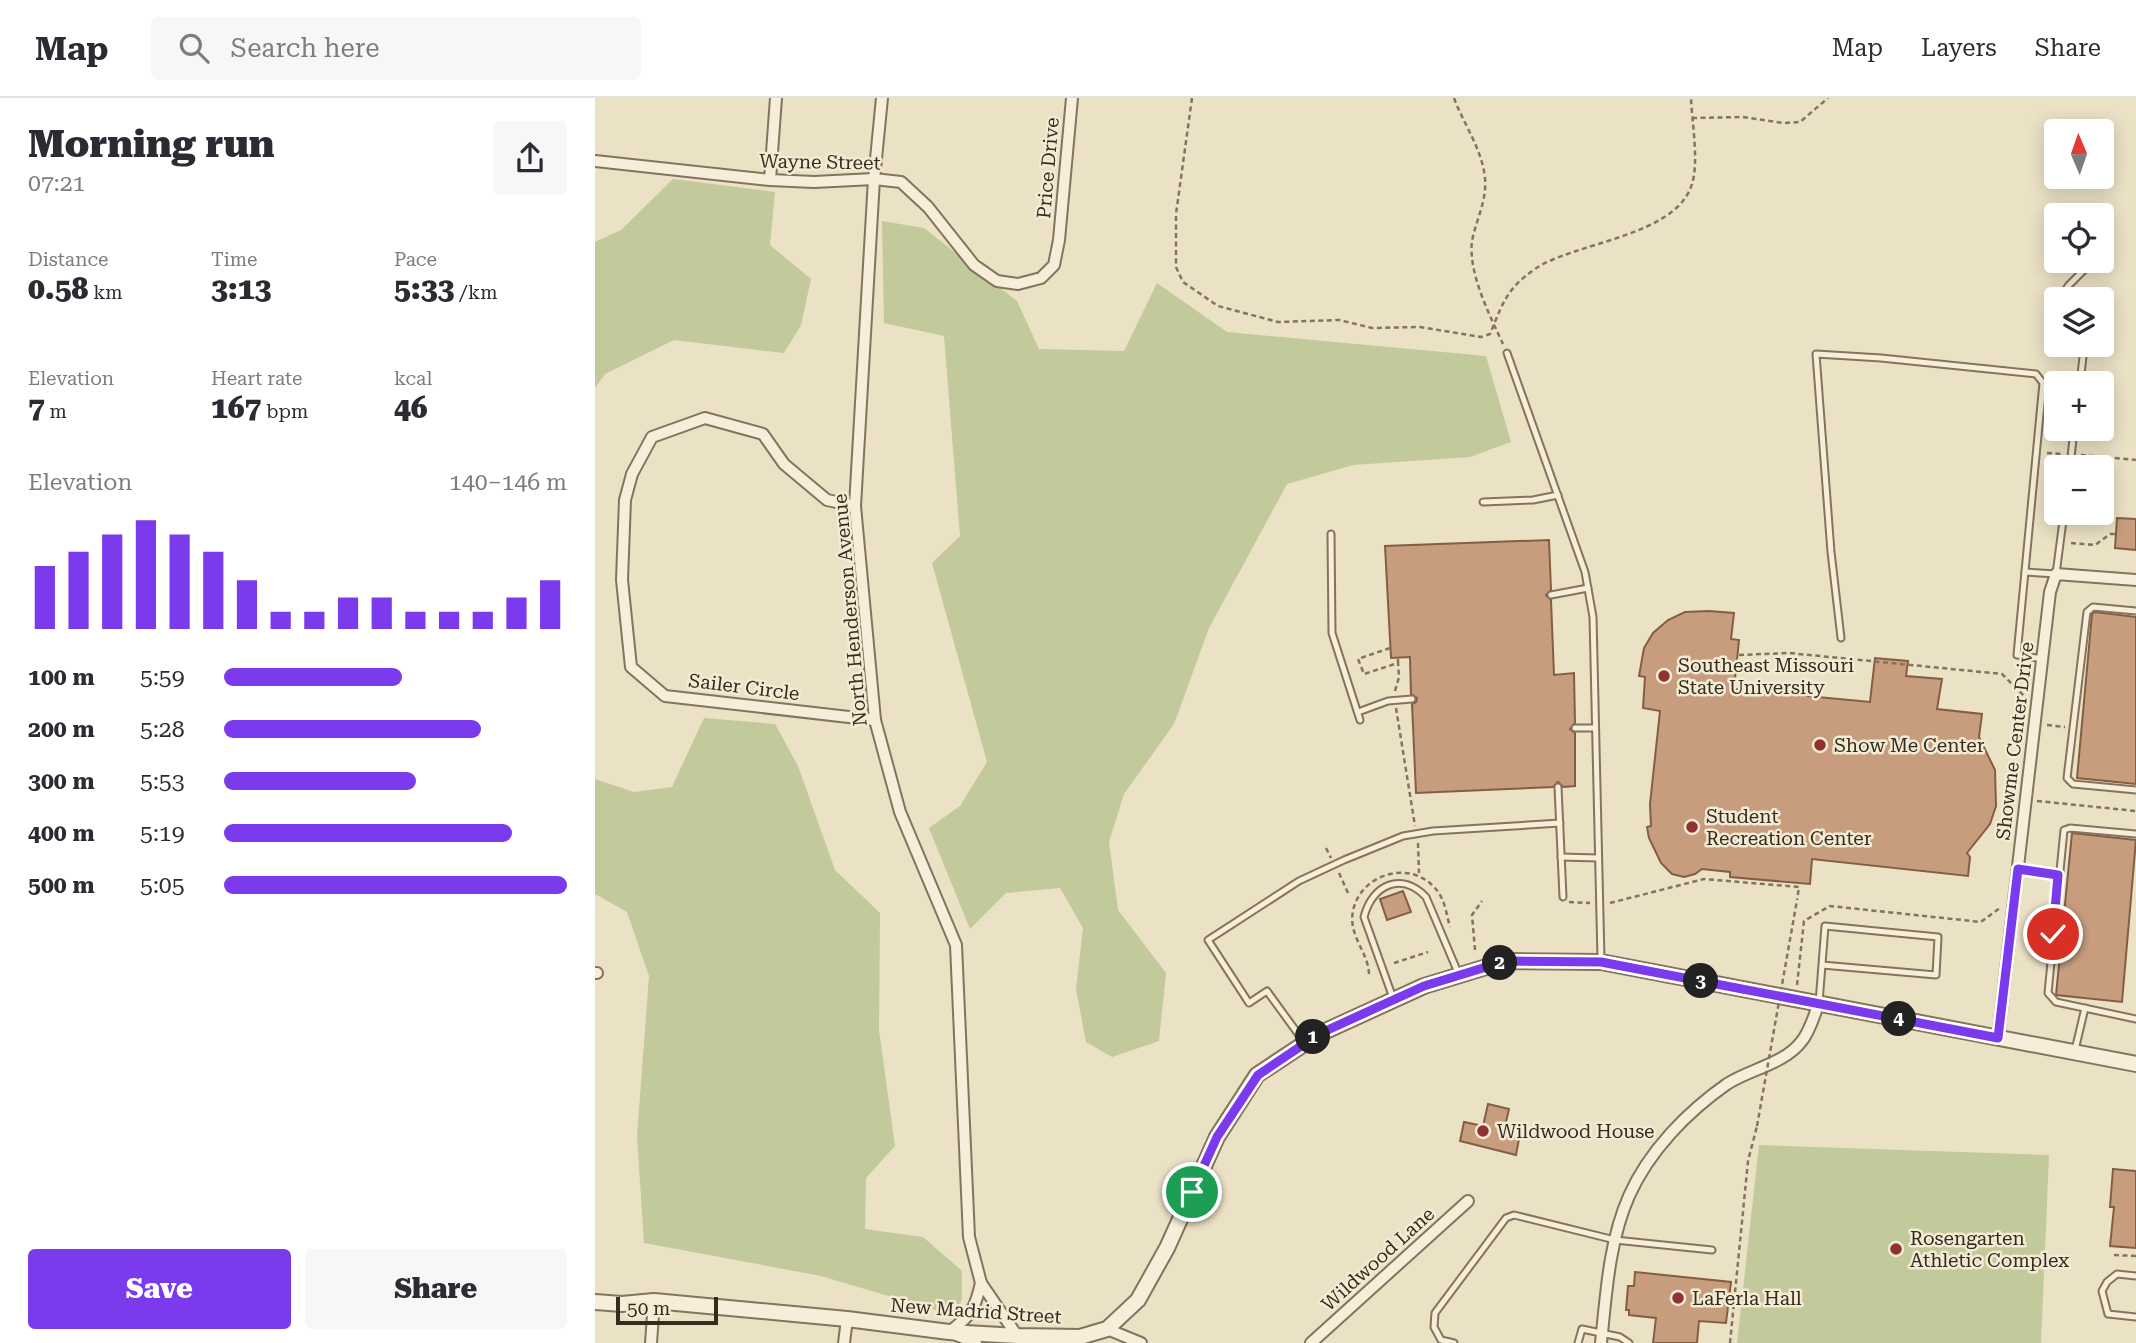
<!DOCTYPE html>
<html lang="en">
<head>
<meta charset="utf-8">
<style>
  :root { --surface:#fff; --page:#f7f7f7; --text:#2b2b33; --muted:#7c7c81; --line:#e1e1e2; --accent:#7c3aed }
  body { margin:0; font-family:"Roboto Serif",serif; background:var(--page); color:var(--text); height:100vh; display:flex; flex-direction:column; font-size:26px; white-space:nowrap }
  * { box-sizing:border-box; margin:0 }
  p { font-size:23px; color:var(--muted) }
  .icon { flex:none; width:38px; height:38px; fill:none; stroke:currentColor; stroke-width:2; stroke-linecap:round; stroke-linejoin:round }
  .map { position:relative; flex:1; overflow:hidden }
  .drawer { display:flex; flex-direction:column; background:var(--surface); width:595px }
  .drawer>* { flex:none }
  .needle { width:46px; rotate:358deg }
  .fabs { position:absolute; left:1449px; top:21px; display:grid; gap:14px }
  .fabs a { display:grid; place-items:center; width:70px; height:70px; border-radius:7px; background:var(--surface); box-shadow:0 4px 18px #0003; font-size:35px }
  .scale { position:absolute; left:21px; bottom:18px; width:102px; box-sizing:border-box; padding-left:7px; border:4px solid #362b1f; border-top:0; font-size:19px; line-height:24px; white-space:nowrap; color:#362b1f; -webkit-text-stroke:5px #f3ebd4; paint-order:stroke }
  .pin { position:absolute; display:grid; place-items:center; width:60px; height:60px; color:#fff; margin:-30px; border:4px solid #fff; border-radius:50%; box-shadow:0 2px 7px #0007 }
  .km { position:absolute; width:35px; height:35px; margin:-18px; border-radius:50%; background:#222; color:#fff; font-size:19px; line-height:35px; text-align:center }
  .round { display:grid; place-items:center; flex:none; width:74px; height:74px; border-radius:7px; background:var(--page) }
  .summary { display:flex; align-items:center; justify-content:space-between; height:119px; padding:0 28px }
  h1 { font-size:38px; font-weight:800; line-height:52px }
  .stats { display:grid; grid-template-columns:repeat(3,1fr); gap:10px; height:119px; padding:7px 28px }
  .stats div { display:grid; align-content:center }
  .stats b { font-size:30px; font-weight:800 }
  .stats small { font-size:19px; font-weight:400 }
  .stats p { font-size:19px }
  .chart { height:196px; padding:14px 28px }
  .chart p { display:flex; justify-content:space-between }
  .chart svg { width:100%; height:126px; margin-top:7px; stroke:var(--accent); stroke-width:6 }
  .button { display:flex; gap:14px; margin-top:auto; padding:14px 28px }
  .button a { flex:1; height:80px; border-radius:7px; background:var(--accent); color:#fff; font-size:28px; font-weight:800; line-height:80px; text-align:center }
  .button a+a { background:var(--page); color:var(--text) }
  ul { padding:0 28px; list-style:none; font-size:23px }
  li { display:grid; grid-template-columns:112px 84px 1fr; align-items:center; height:52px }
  li i { height:18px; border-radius:9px; background:var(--accent) }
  header { display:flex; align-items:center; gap:42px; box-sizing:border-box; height:98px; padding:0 35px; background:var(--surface); border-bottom:2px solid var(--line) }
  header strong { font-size:33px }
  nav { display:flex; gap:38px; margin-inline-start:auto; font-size:24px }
  .search { width:490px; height:63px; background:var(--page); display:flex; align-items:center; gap:18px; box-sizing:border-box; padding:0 24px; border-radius:7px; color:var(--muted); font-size:26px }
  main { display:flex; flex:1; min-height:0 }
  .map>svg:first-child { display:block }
  .green { fill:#c2c99a }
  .building { fill:#c79d7e; stroke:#835e44; stroke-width:2 }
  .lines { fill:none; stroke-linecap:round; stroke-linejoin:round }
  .service-casing { stroke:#85735d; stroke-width:9 }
  .minor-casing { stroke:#85735d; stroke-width:14 }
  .tertiary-casing { stroke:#85735d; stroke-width:18 }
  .path { stroke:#85735d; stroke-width:2.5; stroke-dasharray:5 3.5; stroke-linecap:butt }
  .service { stroke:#f6eed8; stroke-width:5 }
  .minor { stroke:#f6eed8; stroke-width:10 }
  .tertiary { stroke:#f6eed8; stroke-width:14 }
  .path-bridge { stroke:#85735d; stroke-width:2.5; stroke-dasharray:5 3.5; stroke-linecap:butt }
  .route-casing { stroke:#fff; stroke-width:14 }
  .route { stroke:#7c3aed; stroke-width:9 }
  .poi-dot { fill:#903231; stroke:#f3ebd4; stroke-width:2.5 }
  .labels { text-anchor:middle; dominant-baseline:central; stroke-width:5; stroke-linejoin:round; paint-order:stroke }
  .street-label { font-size:19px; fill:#362b1f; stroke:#f3ebd4 }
  .poi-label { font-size:19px; fill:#362b1f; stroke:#f3ebd4; text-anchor:start }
</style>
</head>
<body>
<header>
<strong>Map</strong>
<div class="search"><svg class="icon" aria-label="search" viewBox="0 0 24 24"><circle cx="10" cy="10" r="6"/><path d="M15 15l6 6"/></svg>Search here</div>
<nav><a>Map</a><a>Layers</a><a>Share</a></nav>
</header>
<main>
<section class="drawer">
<div class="summary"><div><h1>Morning run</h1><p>07:21</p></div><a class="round"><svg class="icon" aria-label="share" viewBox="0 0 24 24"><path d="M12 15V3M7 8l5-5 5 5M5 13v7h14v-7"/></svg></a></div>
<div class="stats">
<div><p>Distance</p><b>0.58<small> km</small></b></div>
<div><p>Time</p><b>3:13</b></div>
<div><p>Pace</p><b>5:33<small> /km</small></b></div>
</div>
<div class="stats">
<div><p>Elevation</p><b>7<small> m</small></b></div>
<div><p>Heart rate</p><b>167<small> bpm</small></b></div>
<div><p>kcal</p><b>46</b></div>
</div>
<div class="chart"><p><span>Elevation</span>140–146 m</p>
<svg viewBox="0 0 160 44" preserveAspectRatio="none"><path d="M5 44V22M15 44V17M25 44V11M35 44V6M45 44V11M55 44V17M65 44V27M75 44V38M85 44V38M95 44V33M105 44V33M115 44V38M125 44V38M135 44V38M145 44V33M155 44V27"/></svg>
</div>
<ul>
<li><b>100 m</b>5:59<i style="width:52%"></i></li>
<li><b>200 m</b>5:28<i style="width:75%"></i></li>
<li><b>300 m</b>5:53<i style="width:56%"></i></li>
<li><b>400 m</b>5:19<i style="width:84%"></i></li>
<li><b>500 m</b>5:05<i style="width:100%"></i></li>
</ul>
<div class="button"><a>Save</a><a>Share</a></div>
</section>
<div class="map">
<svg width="1541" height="1245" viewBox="0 0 1541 1245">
  <rect width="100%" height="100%" fill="#ebe1c5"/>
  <g class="green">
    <path d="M78,81L180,94L175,147L216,181L206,227L189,255L79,242L10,276L0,290V144L26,132Z"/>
    <path d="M287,123L329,130L422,203L444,251L529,253L562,185L632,234L891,258L916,344L875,359L758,367L692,386L614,530L579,626L529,696L514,744L523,812L571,875L564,943L517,959L491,944L481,891L488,830L465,790L411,795L375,831L334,730L365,708L392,664L337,465L365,438L349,238L289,225Z"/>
    <path d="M109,620L180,626L203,668L240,772L285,815L284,932L300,1048L271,1080L270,1131L328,1139L367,1173V1200L361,1218L226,1178L49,1145L42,1038L54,878L32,814L0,796V681L39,694L77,689Z"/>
    <path d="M1164,1047L1454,1057L1446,1245H1142Z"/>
  </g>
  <g class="building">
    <path d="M1522,420L1541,421V452L1520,450Z"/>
    <path d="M954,442L956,492L951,497L956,502L959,577L979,575L980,625L975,631L980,635V688L968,689L963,684L958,689L821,695L817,606L821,604L822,600L816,596L815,559L796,560L790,448Z"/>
    <path d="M1114,513L1139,515L1136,541L1144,542L1139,591L1275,604L1280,560L1313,563L1311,578L1347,581L1342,611L1387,616L1384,639L1400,672L1401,708L1395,726L1372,755L1375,759L1373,778L1217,761L1215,786L1135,779V774L1107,771L1100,776L1089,779L1077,776L1066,765L1054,740L1052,729L1056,728L1055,706L1065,613L1048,610L1050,579L1044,578L1049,550L1058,535L1073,522L1090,514Z"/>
    <path d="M1500,514L1541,519V686L1482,680L1497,516Z"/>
    <path d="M1477,735L1541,742L1527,904L1461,897Z"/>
    <path d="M808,793L816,814L792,822L785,801Z"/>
    <path d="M893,1006L914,1011L908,1037L924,1041L921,1057L865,1043L869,1024L888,1028Z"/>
    <path d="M1518,1071L1541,1073V1150L1515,1148L1519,1109H1515Z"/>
    <path d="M1040,1174L1136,1184L1131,1225L1104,1223L1102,1245H1058L1061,1220L1034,1217V1212H1031L1033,1188H1039Z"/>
  </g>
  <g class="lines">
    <defs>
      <g id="service">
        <path d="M1465,201L1473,188L1498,163"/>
        <path d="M912,255L990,474L998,519L1006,861"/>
        <path d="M1485,285L1489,250L1487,247"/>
        <path d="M1475,369L1479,331"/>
        <path d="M888,404L938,402L963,397"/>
        <path d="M736,436L737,535L765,622"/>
        <path d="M1430,474L1461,476L1469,415"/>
        <path d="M956,497L993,490"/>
        <path d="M1541,513L1498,509L1492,514L1472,680L1478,686L1541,692"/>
        <path d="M1246,540L1236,454L1221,256L1286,260L1441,276L1448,285L1422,557L1448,561"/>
        <path d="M763,614L793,603L817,601"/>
        <path d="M980,630H1000"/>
        <path d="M963,689L968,799"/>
        <path d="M1541,736L1475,730L1469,732L1453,895L1461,904L1541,921"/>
        <path d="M966,759L1003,760"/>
        <path d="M798,900L769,819C777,787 806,773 831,799L864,877"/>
        <path d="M1224,905L1230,828L1343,839L1341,877L1227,867"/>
        <path d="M709,944L672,893L654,905L613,842L704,783L749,762L808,738L838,733L965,725"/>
        <path d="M1480,952L1490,910"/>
        <path d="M1541,1178L1522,1176L1512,1184L1507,1193L1513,1216L1541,1219"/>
        <path d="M859,1245L846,1242L839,1229L840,1215L911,1120L919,1117L1020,1142L1117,1152"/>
        <path d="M983,1245L987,1231L1025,1239L1034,1245"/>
      </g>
      <g id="minor">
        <path d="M287,0L279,81L260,408L280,622L305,714L361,847L374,1139L386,1185L425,1242"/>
        <path d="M0,63L175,82L219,84L279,81L306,84L333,109L379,167L402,183L423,186L446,180L459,167L464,142L477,0"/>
        <path d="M175,82L181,0"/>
        <path d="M260,408L232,402L189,366L168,336L110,320L57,339L37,376L30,402L27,482L36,569L70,598L280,622"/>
        <path d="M0,875H2"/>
        <path d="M1403,940L1455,494L1461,476L1541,482"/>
        <path d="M512,1231L546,1245"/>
        <path d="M56,1245L59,1203"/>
        <path d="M249,1245L252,1221"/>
        <path d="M381,1245L354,1234C376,1218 380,1211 386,1185"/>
        <path d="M716,1245L873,1103"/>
        <path d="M1006,1245C1011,1197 1014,1143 1034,1098C1054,1053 1092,1014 1132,986C1155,971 1189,966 1206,944C1215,934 1219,917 1224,905"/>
      </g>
      <path id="tertiary" d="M0,1204L27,1206L59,1203L252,1221L354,1234L423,1238L485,1239L512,1231L543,1202L572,1150L622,1039L662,977L724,936L829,888L911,863L1006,864L1541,966"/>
    </defs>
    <use href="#service" class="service-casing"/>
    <use href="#minor" class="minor-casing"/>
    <use href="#tertiary" class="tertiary-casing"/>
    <g class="path">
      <path d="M597,0L581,116V169L588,184L623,208L683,224L744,222L777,230L825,229L886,239L895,236C908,205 911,191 940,171C979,144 1081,139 1097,86C1104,63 1097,25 1096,0"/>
      <path d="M859,0C869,27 887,51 890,80C892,103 881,122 877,143C873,175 895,218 908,246"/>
      <path d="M1097,20L1148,19L1188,25L1205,24L1233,0"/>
      <path d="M1452,355L1466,356"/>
      <path d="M1486,357L1541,362"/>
      <path d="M1476,445L1500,447L1515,436H1521"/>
      <path d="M795,550L763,561L769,576L803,565V560"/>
      <path d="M1144,557L1194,555L1407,576L1431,600"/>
      <path d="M800,593L804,579L803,565"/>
      <path d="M801,610L820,728"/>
      <path d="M1452,627L1470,629"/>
      <path d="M1442,703L1541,713"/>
      <path d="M823,745L824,775"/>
      <path d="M731,750L736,760"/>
      <path d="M1436,773L1457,776"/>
      <path d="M744,775L753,795"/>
      <path d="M974,804L995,805"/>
      <path d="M1015,805L1109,781L1204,789L1202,802"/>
      <path d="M880,852L877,817L887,803"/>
      <path d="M799,865L833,854"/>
      <path d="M774,876C773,853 753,838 758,813C765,777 813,761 839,789C850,800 851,815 855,829"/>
      <path d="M1202,887L1209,823L1235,808L1386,824L1406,809"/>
      <path d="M1519,1157L1541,1158"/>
      <path d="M1135,1245L1153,1063L1162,1028"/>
    </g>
    <use href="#service" class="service"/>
    <use href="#minor" class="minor"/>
    <use href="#tertiary" class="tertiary"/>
    <path class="path-bridge" d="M1162,1028L1202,802"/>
  </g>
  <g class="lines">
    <defs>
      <path id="route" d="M597,1094L622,1039L663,977L724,936L785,908L829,888L911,863L1006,864L1403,940L1423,771L1463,777L1458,836"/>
    </defs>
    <use href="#route" class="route-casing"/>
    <use href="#route" class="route"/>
  </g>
  <g class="poi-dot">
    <circle cx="1069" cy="578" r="7"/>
    <circle cx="1225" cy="647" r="7"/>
    <circle cx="1097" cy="729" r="7"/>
    <circle cx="888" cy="1033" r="7"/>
    <circle cx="1301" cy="1151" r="7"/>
    <circle cx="1083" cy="1200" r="7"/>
  </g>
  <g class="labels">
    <g class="street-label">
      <text transform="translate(225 64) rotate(1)">Wayne Street</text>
      <text transform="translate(453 70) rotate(-85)">Price Drive</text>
      <text transform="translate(255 512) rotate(-95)">North Henderson Avenue</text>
      <text transform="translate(149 589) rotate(7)">Sailer Circle</text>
      <text transform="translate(1420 643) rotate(-83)">Showme Center Drive</text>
      <text transform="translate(783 1161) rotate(-42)">Wildwood Lane</text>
      <text transform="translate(381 1213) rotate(4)">New Madrid Street</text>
    </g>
    <g class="poi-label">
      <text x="1083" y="567">Southeast Missouri<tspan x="1083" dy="22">State University</tspan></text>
      <text x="1239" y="647">Show Me Center</text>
      <text x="1111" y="718">Student<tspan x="1111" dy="22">Recreation Center</tspan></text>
      <text x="902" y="1033">Wildwood House</text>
      <text x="1315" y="1140">Rosengarten<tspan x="1315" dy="22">Athletic Complex</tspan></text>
      <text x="1097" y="1200">LaFerla Hall</text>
    </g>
  </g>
</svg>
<div class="fabs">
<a><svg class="needle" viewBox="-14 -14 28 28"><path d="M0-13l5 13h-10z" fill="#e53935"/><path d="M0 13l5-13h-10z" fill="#7c7c81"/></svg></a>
<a><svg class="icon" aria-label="locate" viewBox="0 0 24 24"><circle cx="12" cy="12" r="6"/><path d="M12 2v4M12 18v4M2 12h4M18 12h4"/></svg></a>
<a><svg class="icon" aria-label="layers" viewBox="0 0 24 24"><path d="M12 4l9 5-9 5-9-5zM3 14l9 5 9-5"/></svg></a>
<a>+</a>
<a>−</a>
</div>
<div class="scale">50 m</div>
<div class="pin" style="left:597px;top:1094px;background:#1e9e55"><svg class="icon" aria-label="arrive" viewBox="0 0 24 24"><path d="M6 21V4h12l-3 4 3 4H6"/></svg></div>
<div class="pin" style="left:1458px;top:836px;background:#d93025"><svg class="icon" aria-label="check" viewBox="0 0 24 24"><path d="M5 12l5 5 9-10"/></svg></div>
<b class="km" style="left:718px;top:939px">1</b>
<b class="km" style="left:905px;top:865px">2</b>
<b class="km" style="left:1106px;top:883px">3</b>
<b class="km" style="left:1304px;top:921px">4</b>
</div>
</main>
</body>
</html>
